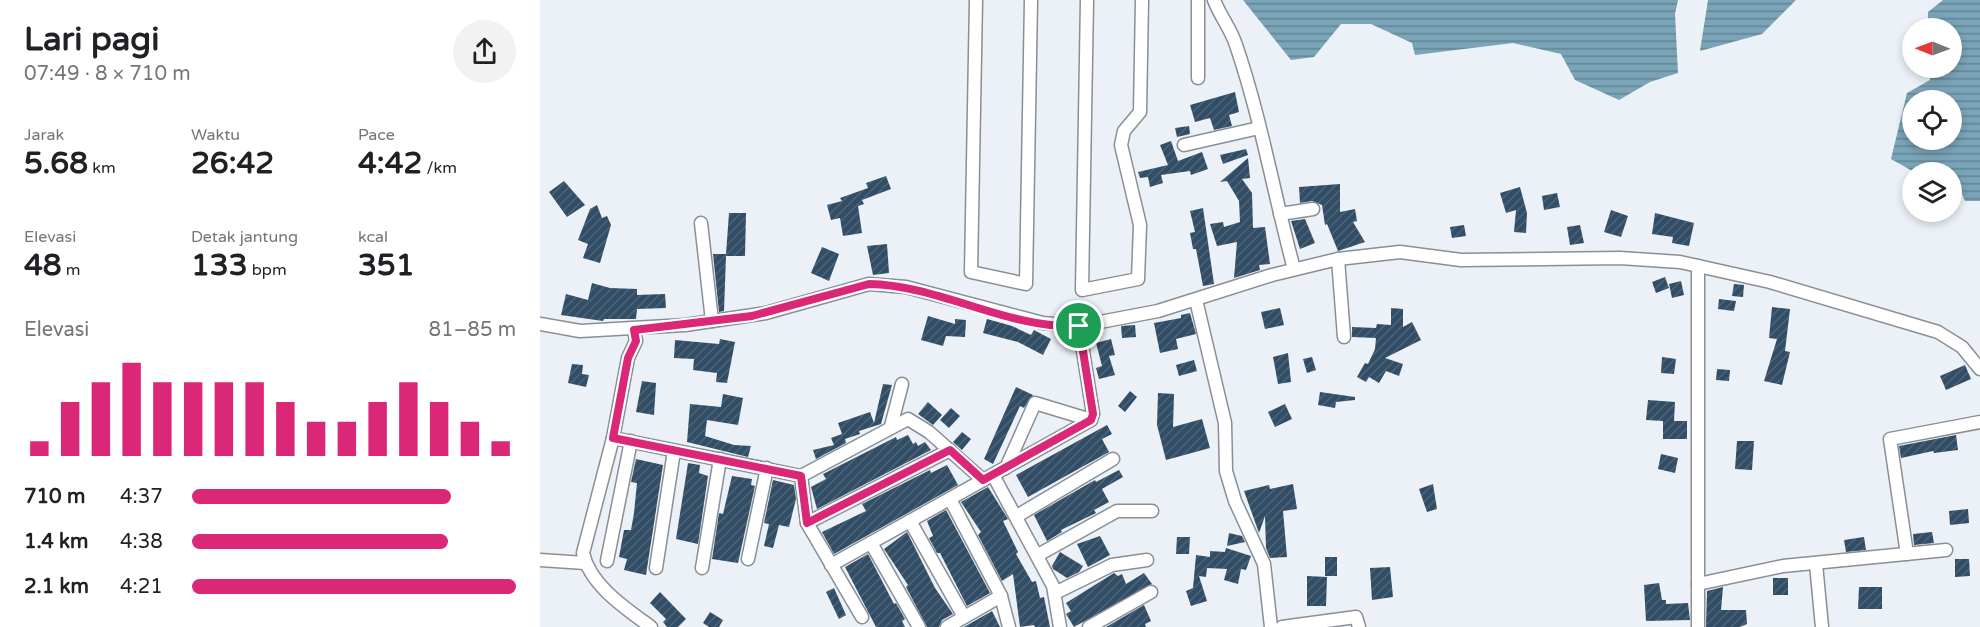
<!DOCTYPE html>
<html lang="id">
<head>
<meta charset="utf-8">
<style>
  :root { --surface:#fff; --page:#f2f2f2; --text:#202124; --muted:#757577; --accent:#db2777 }
  body { margin:0; font-family:"Varela Round",sans-serif; background:var(--page); color:var(--text); height:100vh; display:flex; flex-direction:column; font-size:22px; white-space:nowrap }
  * { box-sizing:border-box; margin:0 }
  p { font-size:20px; color:var(--muted) }
  .icon { flex:none; width:33px; height:33px; fill:none; stroke:currentColor; stroke-width:2; stroke-linecap:round; stroke-linejoin:round }
  .map { position:relative; flex:1; overflow:hidden }
  .side { display:flex; flex-direction:column; background:var(--surface); width:540px }
  .side>* { flex:none }
  .needle { width:39px; rotate:271deg }
  .controls { position:absolute; left:1362px; top:18px; display:grid; gap:12px }
  .controls a { display:grid; place-items:center; width:60px; height:60px; border-radius:50%; background:var(--surface); box-shadow:0 3px 9px #0003; font-size:30px }
  .pin { position:absolute; display:grid; place-items:center; width:51px; height:51px; color:#fff; margin:-26px; border:3px solid #fff; border-radius:50%; box-shadow:0 2px 6px #0007 }
  .round { display:grid; place-items:center; flex:none; width:63px; height:63px; border-radius:32px; background:var(--page) }
  .head { display:flex; align-items:center; justify-content:space-between; height:102px; padding:0 24px }
  h1 { font-size:33px; font-weight:700; line-height:45px }
  .figures { display:grid; grid-template-columns:repeat(3,1fr); gap:9px; height:102px; padding:6px 24px }
  .figures div { display:grid; align-content:center }
  .figures b { font-size:30px; font-weight:700 }
  .figures small { font-size:16px; font-weight:400 }
  .figures p { font-size:16px }
  .chart { height:168px; padding:12px 24px }
  .chart p { display:flex; justify-content:space-between }
  .chart svg { width:100%; height:108px; margin-top:6px; stroke:var(--accent); stroke-width:6 }
  ul { padding:0 24px; list-style:none; font-size:20px }
  li { display:grid; grid-template-columns:96px 72px 1fr; align-items:center; height:45px }
  li i { height:15px; border-radius:8px; background:var(--accent) }
  main { display:flex; flex:1; min-height:0 }
  .map>svg:first-child { display:block }
  .water { fill:url(#water-rules); fill-rule:evenodd }
  .building { fill:url(#building-hatch) }
  .lines { fill:none; stroke-linecap:round; stroke-linejoin:round }
  .minor-casing { stroke:#898f94; stroke-width:15 }
  .minor { stroke:#fff; stroke-width:12 }
  .route-casing { stroke:#fff; stroke-width:12 }
  .route { stroke:#db2777; stroke-width:8 }
</style>
</head>
<body>
<main>
<section class="side">
<div class="head"><div><h1>Lari pagi</h1><p>07:49 · 8 × 710 m</p></div><a class="round"><svg class="icon" aria-label="share" viewBox="0 0 24 24"><path d="M12 15V3M7 8l5-5 5 5M5 13v7h14v-7"/></svg></a></div>
<div class="figures">
<div><p>Jarak</p><b>5.68<small> km</small></b></div>
<div><p>Waktu</p><b>26:42</b></div>
<div><p>Pace</p><b>4:42<small> /km</small></b></div>
</div>
<div class="figures">
<div><p>Elevasi</p><b>48<small> m</small></b></div>
<div><p>Detak jantung</p><b>133<small> bpm</small></b></div>
<div><p>kcal</p><b>351</b></div>
</div>
<div class="chart"><p><span>Elevasi</span>81–85 m</p>
<svg viewBox="0 0 160 44" preserveAspectRatio="none"><path d="M5 44V38M15 44V22M25 44V14M35 44V6M45 44V14M55 44V14M65 44V14M75 44V14M85 44V22M95 44V30M105 44V30M115 44V22M125 44V14M135 44V22M145 44V30M155 44V38"/></svg>
</div>
<ul>
<li><b>710 m</b>4:37<i style="width:80%"></i></li>
<li><b>1.4 km</b>4:38<i style="width:79%"></i></li>
<li><b>2.1 km</b>4:21<i style="width:100%"></i></li>
</ul>
</section>
<div class="map">
<svg width="1440" height="627" viewBox="0 0 1440 627">
  <defs>
    <pattern id="water-rules" width="6" height="5" patternUnits="userSpaceOnUse" patternTransform="scale(1.5)"><rect width="6" height="5" fill="#7aa4b7"/><path d="M0 2.5h6" fill="none" stroke="#638594"/></pattern>
    <pattern id="building-hatch" width="6" height="6" patternUnits="userSpaceOnUse" patternTransform="scale(1.5)"><rect width="6" height="6" fill="#324e66"/><path d="M-1 1l2-2M0 6l6-6M5 7l2-2" fill="none" stroke="#4d6477"/></pattern>
  </defs>
  <rect width="100%" height="100%" fill="#ebf1f7"/>
  <g class="water">
    <path d="M703,0H1138L1135,14L1138,73L1110,82L1079,100L1035,80L1021,54L973,43L875,55L872,43L831,24H801L774,57L751,60Z"/>
    <path d="M1168,0H1256L1222,34L1160,51Z"/>
    <path d="M1403,0H1440V201H1425L1417,183L1412,184V172H1374L1351,159L1367,93L1390,80V68H1412V28H1388V12ZM1412,100V140H1372V100Z"/>
  </g>
  <g class="building">
    <path d="M695,92L699,112L689,115L692,126L674,130L670,118L655,122L650,105Z"/>
    <path d="M649,126L650,134L637,137L635,128Z"/>
    <path d="M631,141L638,161L662,152L668,169L651,175L650,171L621,175L623,183L610,187L608,177L600,178L598,172L628,165L620,145Z"/>
    <path d="M706,149L708,155L683,164L680,155Z"/>
    <path d="M708,158L710,178L702,179L712,193L713,228L725,227L730,264L719,265L720,270L694,278L697,242L677,246L670,224L683,222L684,227L700,222L699,201L687,181L680,182Z"/>
    <path d="M346,176L351,189L322,200L324,204L318,206L322,233L303,236L300,218L291,220L287,205L302,201L300,198L328,188L326,183Z"/>
    <path d="M24,181L45,205L27,217L9,192Z"/>
    <path d="M800,184V212L815,209L817,221L813,222L825,242L798,251L787,224L785,225L782,205L772,201L760,203L759,187Z"/>
    <path d="M980,187L987,213L986,233L974,232L976,210L966,213L960,193Z"/>
    <path d="M1017,193L1020,207L1004,210L1002,196Z"/>
    <path d="M57,205L62,218L67,216L71,225L60,263L43,258L48,244L38,240L50,209Z"/>
    <path d="M663,208L674,284L663,286L656,249H653L650,233L655,232L650,211Z"/>
    <path d="M1071,210L1088,216L1081,237L1064,232Z"/>
    <path d="M189,213H206L205,256H186L184,311L179,312L173,254H186Z"/>
    <path d="M1115,213L1154,223L1149,246L1132,243L1133,237L1112,234Z"/>
    <path d="M765,219L775,243L760,249L751,221Z"/>
    <path d="M924,225L926,236L912,238L910,227Z"/>
    <path d="M1040,225L1044,243L1030,245L1027,227Z"/>
    <path d="M347,244L349,273L333,275L327,246Z"/>
    <path d="M282,247L299,254L289,281L271,273Z"/>
    <path d="M1125,277L1129,288L1116,293L1112,282Z"/>
    <path d="M1141,281L1144,295L1132,298L1129,284Z"/>
    <path d="M52,283L70,288L97,289V295L125,294L126,308L97,309L96,319H64L63,321L21,315L26,294L48,300Z"/>
    <path d="M1194,284L1204,285L1203,297L1192,296Z"/>
    <path d="M1179,299L1196,301L1194,311L1178,309Z"/>
    <path d="M1232,307L1250,309L1245,351L1250,352L1242,385L1224,381L1237,339L1229,338Z"/>
    <path d="M740,308L744,325L725,329L721,312Z"/>
    <path d="M851,308L863,309V327L872,322L881,340L845,358L863,364L859,376L846,371L839,383L829,377L826,382L817,377L825,363L828,364L835,349L836,338L812,337V327L836,328L837,324L851,325Z"/>
    <path d="M650,313L656,334L636,339L638,349L620,353L614,323L641,318V315Z"/>
    <path d="M388,316L415,324V319L426,320L425,337L406,336L403,346L381,340Z"/>
    <path d="M447,319L472,326L491,335L494,330L511,339L503,355L478,342L443,333Z"/>
    <path d="M595,325L596,337L582,338L581,326Z"/>
    <path d="M180,339L195,342L187,383L176,382L177,373L153,370L154,359L134,358L135,340L179,344Z"/>
    <path d="M571,339L575,355L569,356L575,375L559,379L556,368L562,366L556,343Z"/>
    <path d="M748,353L751,382L738,384L733,357Z"/>
    <path d="M772,357L776,370L767,373L763,359Z"/>
    <path d="M1122,357L1136,359L1134,374L1121,373Z"/>
    <path d="M654,360L657,371L639,376L636,365Z"/>
    <path d="M32,364L43,365L42,374L49,375L46,387L28,383Z"/>
    <path d="M1425,365L1431,379L1406,390L1400,376Z"/>
    <path d="M1177,369L1190,370L1189,381L1176,380Z"/>
    <path d="M102,381L116,383L114,415L96,412Z"/>
    <path d="M343,384L352,385L341,424L319,431L320,434L305,439L306,443L276,459L273,450L294,445L291,438L302,434L298,423L330,412L334,423Z"/>
    <path d="M476,387L493,395L484,408L480,406L453,464L444,459Z"/>
    <path d="M590,391L597,397L585,412L578,406Z"/>
    <path d="M780,392L815,397V400L796,402L795,408L778,405Z"/>
    <path d="M618,393L634,394L633,427L662,419L670,448L626,460L617,425Z"/>
    <path d="M183,394L203,398L198,425L167,420L165,436L194,445L211,446L208,457L147,442L150,404L181,407Z"/>
    <path d="M1108,400L1135,402L1134,421H1147V439H1123V421L1106,420Z"/>
    <path d="M388,402L402,415L393,425L378,414Z"/>
    <path d="M745,404L752,419L735,427L728,412Z"/>
    <path d="M411,408L420,416L409,428L400,420Z"/>
    <path d="M567,425L572,434L562,439L569,452L488,497L476,475Z"/>
    <path d="M422,432L431,439L422,450L413,442Z"/>
    <path d="M368,435L373,444L376,442L378,446L385,442L391,450L277,509L271,487L286,479L283,474L356,437L357,440Z"/>
    <path d="M1416,435L1418,450L1394,453L1393,451L1361,458L1359,446Z"/>
    <path d="M1197,441H1214L1212,470L1195,469Z"/>
    <path d="M1121,454L1138,458L1135,473L1118,469Z"/>
    <path d="M96,459L123,465L106,575L84,570L87,559L79,557L84,530H91L94,513L97,483L91,482Z"/>
    <path d="M148,463L160,465L159,473L168,476L158,544L136,539Z"/>
    <path d="M407,465L418,485L294,554L282,532L326,511L322,504L390,470L391,473Z"/>
    <path d="M579,470L583,477L562,489L569,502L554,510L556,513L521,530L522,532L507,541L494,515L555,480L556,482Z"/>
    <path d="M192,476L212,479L211,485L215,486L198,563L172,559L179,513L183,514Z"/>
    <path d="M233,480L254,485L256,499L249,527L239,525L233,548L224,546L229,524L224,523Z"/>
    <path d="M753,484L757,509L743,511L747,557L730,558L726,548L725,516L719,533L704,491L729,485L730,489Z"/>
    <path d="M893,484L897,509L887,512L879,489Z"/>
    <path d="M448,487L468,519L463,521L478,552L476,554L492,582L496,581L500,598L504,597L510,627H495L494,625L480,627L473,574L462,581L438,535L441,532L421,502Z"/>
    <path d="M1428,509L1429,523L1410,525L1409,511Z"/>
    <path d="M406,510L450,593L427,606L400,553H397L389,538L393,536L387,521Z"/>
    <path d="M367,532L395,588L413,614L402,620L399,627H387L366,587L368,585L344,549Z"/>
    <path d="M1392,532L1394,543L1374,545L1373,534Z"/>
    <path d="M689,533L702,536L705,542L687,546Z"/>
    <path d="M560,536L570,555L548,567L537,544Z"/>
    <path d="M637,537H650L649,554H636Z"/>
    <path d="M1324,537L1326,550L1306,552L1304,540Z"/>
    <path d="M686,548L711,556L706,570L701,569L698,584L684,580L687,569L667,568L666,577L659,576L667,601L651,606L646,591L653,588L656,555L670,557V551L685,552Z"/>
    <path d="M520,552L543,566L539,572L527,578L513,569L512,566Z"/>
    <path d="M328,554L354,604L356,603L365,619L362,621L365,627H336L305,567Z"/>
    <rect x="785" y="557" width="12" height="19"/>
    <path d="M1415,559H1429L1430,576L1415,577Z"/>
    <path d="M850,567L853,597L832,600L830,568Z"/>
    <path d="M574,573L578,576L582,574L586,584L604,573L612,584L534,627L526,614L531,611L526,603Z"/>
    <path d="M767,576L787,577L786,606H767Z"/>
    <rect x="1233" y="578" width="15" height="17"/>
    <path d="M1119,583L1122,600H1126V604L1148,603L1150,620L1106,621L1104,585Z"/>
    <path d="M1183,587L1181,610H1206L1207,624L1200,627H1166L1167,591Z"/>
    <path d="M1319,587H1342V609H1318Z"/>
    <path d="M294,588L306,615L299,619L286,592Z"/>
    <path d="M120,592L146,619L138,627H127L123,622L126,619L110,603Z"/>
    <path d="M604,605L611,621L605,624L606,627H566Z"/>
    <path d="M452,611L460,627H424Z"/>
    <path d="M170,612L183,620L179,627H169L163,623Z"/>
  </g>
  <g class="lines">
    <defs>
      <g id="minor">
        <path d="M436,0L431,272L486,284L491,0"/>
        <path d="M547,0L542,290L598,279L600,225L581,145L584,131L600,112L602,0"/>
        <path d="M674,0C680,16 691,29 696,45C721,118 734,195 754,269"/>
        <path d="M658,78V0"/>
        <path d="M644,145L719,128"/>
        <path d="M740,214L773,209"/>
        <path d="M161,223L172,321"/>
        <path d="M798,259L804,337"/>
        <path d="M656,300L685,423L686,471L695,501L724,564L731,627"/>
        <path d="M0,324L40,331L145,325L226,313L329,284L366,287L503,323L539,326L618,311L732,275L798,259L860,252L921,260L1080,258L1140,262L1230,282L1398,332L1422,347L1440,369"/>
        <path d="M94,330L96,341L88,358L73,438L43,553C50,585 85,608 111,627"/>
        <path d="M351,426L362,384"/>
        <path d="M73,438L261,476L368,419L389,432L443,480"/>
        <path d="M466,468L495,403L551,420"/>
        <path d="M453,475L513,586L520,627"/>
        <path d="M261,476L267,523L322,617"/>
        <path d="M410,499L461,596L469,627"/>
        <path d="M477,516L573,459"/>
        <path d="M370,521L424,617"/>
        <path d="M267,523L410,450"/>
        <path d="M331,543L379,627"/>
        <path d="M1367,554L1350,439L1440,422"/>
        <path d="M498,555L577,511H612"/>
        <path d="M208,559L227,468"/>
        <path d="M0,560L45,563"/>
        <path d="M67,561L91,441"/>
        <path d="M1276,564L1282,627"/>
        <path d="M291,565L551,420L553,414L539,326"/>
        <path d="M116,568L134,451"/>
        <path d="M162,568L180,459"/>
        <path d="M1158,584L1243,566L1406,550"/>
        <path d="M515,593L572,565L607,560"/>
        <path d="M407,627L461,596"/>
        <path d="M549,627L611,592"/>
        <path d="M742,627L816,617L819,627"/>
        <path d="M1158,627V266"/>
      </g>
    </defs>
    <use href="#minor" class="minor-casing"/>
    <use href="#minor" class="minor"/>
  </g>
  <g class="lines">
    <defs>
      <path id="route" d="M329,284C399,285 470,330 539,326L553,414L551,420L443,480L410,450L267,523L261,476L73,438L88,358L96,341L94,330L212,316Z"/>
    </defs>
    <use href="#route" class="route-casing"/>
    <use href="#route" class="route"/>
  </g>
</svg>
<div class="controls">
<a><svg class="needle" viewBox="-14 -14 28 28"><path d="M0-13l5 13h-10z" fill="#e53935"/><path d="M0 13l5-13h-10z" fill="#757577"/></svg></a>
<a><svg class="icon" aria-label="locate" viewBox="0 0 24 24"><circle cx="12" cy="12" r="6"/><path d="M12 2v4M12 18v4M2 12h4M18 12h4"/></svg></a>
<a><svg class="icon" aria-label="layers" viewBox="0 0 24 24"><path d="M12 4l9 5-9 5-9-5zM3 14l9 5 9-5"/></svg></a>
</div>
<div class="pin" style="left:539px;top:326px;background:#1e9e55"><svg class="icon" aria-label="arrive" viewBox="0 0 24 24"><path d="M6 21V4h12l-3 4 3 4H6"/></svg></div>
</div>
</main>
</body>
</html>
